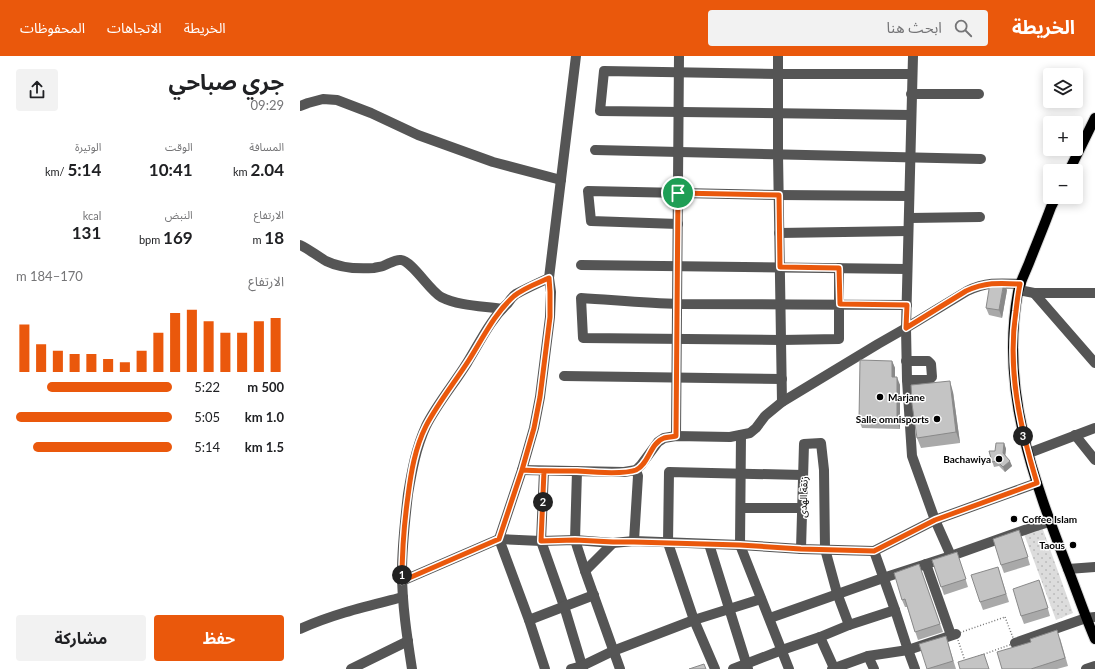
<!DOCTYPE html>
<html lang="ar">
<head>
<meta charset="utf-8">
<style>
  :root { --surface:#fff; --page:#f2f2f2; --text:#202124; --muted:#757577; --accent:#ea580c }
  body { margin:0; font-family:Lato,"Noto Sans Arabic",sans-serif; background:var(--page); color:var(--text); direction:rtl; height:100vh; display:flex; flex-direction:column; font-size:15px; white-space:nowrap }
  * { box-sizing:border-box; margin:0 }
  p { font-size:13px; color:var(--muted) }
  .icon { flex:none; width:22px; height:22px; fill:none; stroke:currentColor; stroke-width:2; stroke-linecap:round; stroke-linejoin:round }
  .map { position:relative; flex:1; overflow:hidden; direction:ltr }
  .side { display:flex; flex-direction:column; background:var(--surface); width:300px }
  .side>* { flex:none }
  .buttons { position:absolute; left:743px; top:12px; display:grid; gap:8px }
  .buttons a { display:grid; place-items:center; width:40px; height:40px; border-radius:4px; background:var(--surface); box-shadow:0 2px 10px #0003; font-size:20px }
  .pin { position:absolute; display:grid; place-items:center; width:34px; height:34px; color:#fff; margin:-17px; border:2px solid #fff; border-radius:50%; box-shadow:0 1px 4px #0007 }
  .km { position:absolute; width:20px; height:20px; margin:-10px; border-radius:50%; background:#222; color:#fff; font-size:11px; line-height:20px; text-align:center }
  .round { display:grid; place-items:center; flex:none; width:42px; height:42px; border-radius:4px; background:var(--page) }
  .overview { display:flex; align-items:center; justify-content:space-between; height:68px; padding:0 16px }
  h1 { font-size:22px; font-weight:700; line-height:30px }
  .stats { display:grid; grid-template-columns:repeat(3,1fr); gap:6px; height:68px; padding:4px 16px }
  .stats div { display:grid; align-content:center }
  .stats b { font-size:17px; font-weight:700 }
  .stats small { font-size:11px; font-weight:400 }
  .stats p { font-size:11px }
  .chart { height:112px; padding:8px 16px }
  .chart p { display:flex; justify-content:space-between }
  .chart svg { width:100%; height:72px; margin-top:4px; stroke:var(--accent); stroke-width:6 }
  .button { display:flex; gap:8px; margin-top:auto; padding:8px 16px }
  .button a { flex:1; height:46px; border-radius:4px; background:var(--accent); color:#fff; font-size:16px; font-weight:700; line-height:46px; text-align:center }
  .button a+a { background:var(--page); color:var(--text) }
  ul { padding:0 16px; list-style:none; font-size:13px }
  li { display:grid; grid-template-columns:64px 48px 1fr; align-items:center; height:30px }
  li i { height:10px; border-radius:5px; background:var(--accent) }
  header { display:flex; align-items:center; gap:24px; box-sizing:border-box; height:56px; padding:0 20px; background:var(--accent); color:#fff }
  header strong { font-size:19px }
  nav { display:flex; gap:22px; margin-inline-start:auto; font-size:14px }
  .search { width:280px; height:36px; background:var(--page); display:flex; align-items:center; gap:10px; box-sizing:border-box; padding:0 14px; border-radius:4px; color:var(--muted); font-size:15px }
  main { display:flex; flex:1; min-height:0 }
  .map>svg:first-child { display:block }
  .park { fill:url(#park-dots) }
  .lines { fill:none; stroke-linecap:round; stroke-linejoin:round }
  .major-casing { stroke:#dbdbdb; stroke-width:12 }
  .path { stroke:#777; stroke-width:1.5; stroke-dasharray:1 2; stroke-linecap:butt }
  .minor { stroke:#555; stroke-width:10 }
  .major { stroke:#000; stroke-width:10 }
  .wall { fill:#a9a9a9 }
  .shaded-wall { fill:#898989 }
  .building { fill:#c4c4c4; stroke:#898989 }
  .route-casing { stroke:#fff; stroke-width:8 }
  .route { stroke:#ea580c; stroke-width:5 }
  .poi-dot { fill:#000; stroke:#fff; stroke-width:1.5 }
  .labels { text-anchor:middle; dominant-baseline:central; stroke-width:3; stroke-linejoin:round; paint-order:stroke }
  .poi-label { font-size:10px; font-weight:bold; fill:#000; stroke:#fff; text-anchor:end }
  .street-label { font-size:10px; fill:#000; stroke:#fff }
</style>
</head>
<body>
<header>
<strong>الخريطة</strong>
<div class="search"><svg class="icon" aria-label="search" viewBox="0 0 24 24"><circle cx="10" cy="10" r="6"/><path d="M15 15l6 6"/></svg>ابحث هنا</div>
<nav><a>الخريطة</a><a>الاتجاهات</a><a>المحفوظات</a></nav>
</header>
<main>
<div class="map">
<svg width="795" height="613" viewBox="0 0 795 613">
  <defs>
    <pattern id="park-dots" width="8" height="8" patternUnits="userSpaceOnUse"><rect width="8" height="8" fill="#dcdcdc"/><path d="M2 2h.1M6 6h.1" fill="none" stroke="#bbb" stroke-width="1.8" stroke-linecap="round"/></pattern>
  </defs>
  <rect width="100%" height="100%" fill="#fff"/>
  <path class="park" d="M742,471L773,557L756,564L724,478Z"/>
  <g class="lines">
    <defs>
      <g id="major">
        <path d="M769,115L795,62"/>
        <path d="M756,141L751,151C744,170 736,189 729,207C725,217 720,226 718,236C700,334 733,422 768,513C777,536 785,560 795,583"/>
      </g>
    </defs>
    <use href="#major" class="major-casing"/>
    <path class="path" d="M705,561L715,587L665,605L656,578Z"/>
    <g class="minor">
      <path d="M478,0V98L482,346"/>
      <path d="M613,0L606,272L607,324L612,400L635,464L651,500"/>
      <path d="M611,38H679"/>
      <path d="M0,50L8,47L23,43L37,44L71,57L118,79L193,106L261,124"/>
      <path d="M611,59L300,55L304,15L478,18H612"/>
      <path d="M295,94L681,103"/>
      <path d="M609,162L680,161"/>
      <path d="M378,168L291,165L288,135L479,139L609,140"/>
      <path d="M479,177L608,175"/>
      <path d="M0,189C9,193 17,200 26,205C40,212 59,213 74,212C77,211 81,211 83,210C89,208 95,203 101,204C112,205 129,234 141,241C159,250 182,250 202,253"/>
      <path d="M281,209L607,213"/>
      <path d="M539,212V283L481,284L283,282L281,242C314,244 346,247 379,248C455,249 531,248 607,249"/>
      <path d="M719,234L734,237H795"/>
      <path d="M734,237L795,307"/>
      <path d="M606,305H628L631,308L632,321L629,324H607"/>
      <path d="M264,320L482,323"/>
      <path d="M441,379L440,489L489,613"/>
      <path d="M775,379L795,404"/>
      <path d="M376,380L379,0"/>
      <path d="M729,397L795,372"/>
      <path d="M222,414L324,416L336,414L341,409L358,386L364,382L376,380L430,381L450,377L456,372L465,360L482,346L578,288L606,272L667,235C686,226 699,227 721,228"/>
      <path d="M244,415L241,485L264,550L283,613"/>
      <path d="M277,415L275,484L285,515L320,613"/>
      <path d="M441,452H502"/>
      <path d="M334,485L338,420L336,414"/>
      <path d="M409,488L448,613"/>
      <path d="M501,493L504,388L521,387L524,414L525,493L537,537L549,569"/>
      <path d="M574,495L595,554L608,594L615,613"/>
      <path d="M626,508L651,579"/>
      <path d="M768,513L795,511"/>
      <path d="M285,515L313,487"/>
      <path d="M102,525L199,483L241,485L275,484L313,487L334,485L440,489L501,493L574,495L635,464L737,427"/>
      <path d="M470,562L583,522L651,500L733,471L749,466"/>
      <path d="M229,564L294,539"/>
      <path d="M0,573C33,558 68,550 103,541"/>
      <path d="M520,581L534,612"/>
      <path d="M715,587L786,562L795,561"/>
      <path d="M568,600L574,613"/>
      <path d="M51,613L108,585"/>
      <path d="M112,613C107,581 102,548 102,516C102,490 105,464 108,438C112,414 116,392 126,370C137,348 154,328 167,307C180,286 190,264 208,247C210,244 213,240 216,238C227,232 238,227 249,222"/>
      <path d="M245,613L229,564L199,483L222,414L234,372L240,341L250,261L251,236L249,222L276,0"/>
      <path d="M271,613L282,610L313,595L394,564L461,543"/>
      <path d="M415,613L394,564L368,487L369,416L503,419"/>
      <path d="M433,613L482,594L520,581L549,569L595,554"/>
      <path d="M532,613L568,600L608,594L656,578"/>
      <path d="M786,613L795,610"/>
    </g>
    <use href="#major" class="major"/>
  </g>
  <g class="wall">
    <path d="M707,234L702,262L689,259L686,252Z"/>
    <path d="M592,305L595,312V321L600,329V373L562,372L559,364Z"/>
    <path d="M653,336L660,387L621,392L617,382Z"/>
    <path d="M704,387L706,393L705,399L712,410L705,416L699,410L694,411L689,395H695Z"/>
    <path d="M722,482L730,509L704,517L701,509Z"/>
    <path d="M657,496L668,531L644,539L632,504Z"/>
    <path d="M619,508L643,576L618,584L607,551H605L602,544Z"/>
    <path d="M698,511L709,546L683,554L680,546Z"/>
    <path d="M742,532L750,560L724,568L721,560Z"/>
    <path d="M760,582L768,610L757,613H702Z"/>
    <path d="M648,587L656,613H627Z"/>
  </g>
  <g class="shaded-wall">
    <path d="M704,226L707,234L702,262L699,254Z"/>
    <path d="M592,305L595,312V329L592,321Z"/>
    <path d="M597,321L600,329V373L597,365Z"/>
    <path d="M650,325L653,336L660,387L656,376Z"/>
    <path d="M704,387L706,393L705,402L703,397Z"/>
    <path d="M710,405L712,410L705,416L703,411Z"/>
  </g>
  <g class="building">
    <path d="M704,226L699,254L686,252L690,227Z"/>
    <path d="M560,304L592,305V321H597V365L559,364Z"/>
    <path d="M650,325L656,376L617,382L612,348L611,329Z"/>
    <path d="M696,387H704L703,397L710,405L703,411L697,405L692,406L689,395H695Z"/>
    <path d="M719,474L728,501L701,509L693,483Z"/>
    <path d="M657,496L666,523L641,531L632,504Z"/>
    <path d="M619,508L640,568L615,576L605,543L602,544L594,517Z"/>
    <path d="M698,511L706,538L680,546L671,519Z"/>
    <path d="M739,524L748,552L721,560L713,533Z"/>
    <path d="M757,574L765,602L731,613H702L697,596L731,586L730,583Z"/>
    <path d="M646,580L653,605L627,613L619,588Z"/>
    <path d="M684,598L689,613H660L658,606Z"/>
    <path d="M404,608L406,613H389Z"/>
  </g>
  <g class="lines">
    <defs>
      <path id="route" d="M378,137L376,380C372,381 368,381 364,382C350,387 349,408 336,414C323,419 291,416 277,415C259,415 240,415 222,414L199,483L102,525C102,497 104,468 108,440C111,416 115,392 126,370C138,347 155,326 169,304C183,282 194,258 214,240C224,232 238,227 249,222L250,236V261L240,341L234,372L222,414L244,415L241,485L275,484L313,486H334L440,489L501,493L574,495L635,464L737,427C720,371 707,313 716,255C717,246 718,237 720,228C699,227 686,226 666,235L606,272L607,249L540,248L539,212L480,211L479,139L378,137"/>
    </defs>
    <use href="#route" class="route-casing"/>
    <use href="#route" class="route"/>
  </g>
  <g class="poi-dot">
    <circle cx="580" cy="341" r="4"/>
    <circle cx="637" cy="363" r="4"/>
    <circle cx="699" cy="403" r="4"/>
    <circle cx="714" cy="463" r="4"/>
    <circle cx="773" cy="489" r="4"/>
  </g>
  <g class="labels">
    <g class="poi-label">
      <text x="588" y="341" text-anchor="start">Marjane</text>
      <text x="629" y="363">Salle omnisports</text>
      <text x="691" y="403">Bachawiya</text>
      <text x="722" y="463" text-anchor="start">Coffee Islam</text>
      <text x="765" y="489">Taous</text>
    </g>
    <g class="street-label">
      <text transform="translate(503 441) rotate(-88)">زنقة الهدى</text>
    </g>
  </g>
</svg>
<div class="buttons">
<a><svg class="icon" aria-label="layers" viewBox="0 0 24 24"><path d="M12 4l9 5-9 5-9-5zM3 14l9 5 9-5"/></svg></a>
<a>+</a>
<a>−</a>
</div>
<div class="pin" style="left:378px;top:137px;background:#1e9e55"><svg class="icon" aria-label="arrive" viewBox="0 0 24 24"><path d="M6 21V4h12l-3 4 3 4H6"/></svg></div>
<b class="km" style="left:102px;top:519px">1</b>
<b class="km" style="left:243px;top:446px">2</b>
<b class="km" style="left:723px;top:380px">3</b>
</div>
<section class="side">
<div class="overview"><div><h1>جري صباحي</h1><p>09:29</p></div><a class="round"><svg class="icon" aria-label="share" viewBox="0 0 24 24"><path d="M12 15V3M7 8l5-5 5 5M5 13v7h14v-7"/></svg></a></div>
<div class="stats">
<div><p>المسافة</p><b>2.04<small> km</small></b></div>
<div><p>الوقت</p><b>10:41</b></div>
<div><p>الوتيرة</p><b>5:14<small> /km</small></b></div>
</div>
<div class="stats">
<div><p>الارتفاع</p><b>18<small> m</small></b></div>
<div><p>النبض</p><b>169<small> bpm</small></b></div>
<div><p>kcal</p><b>131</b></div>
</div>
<div class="chart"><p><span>الارتفاع</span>170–184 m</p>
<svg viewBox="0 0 160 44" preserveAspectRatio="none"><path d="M5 44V15M15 44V27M25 44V31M35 44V33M45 44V33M55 44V36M65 44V38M75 44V31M85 44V20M95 44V8M105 44V6M115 44V13M125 44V20M135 44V20M145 44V13M155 44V11"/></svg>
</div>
<ul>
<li><b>500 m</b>5:22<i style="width:80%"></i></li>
<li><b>1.0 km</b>5:05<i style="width:100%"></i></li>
<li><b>1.5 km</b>5:14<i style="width:89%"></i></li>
</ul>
<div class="button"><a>حفظ</a><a>مشاركة</a></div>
</section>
</main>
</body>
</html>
